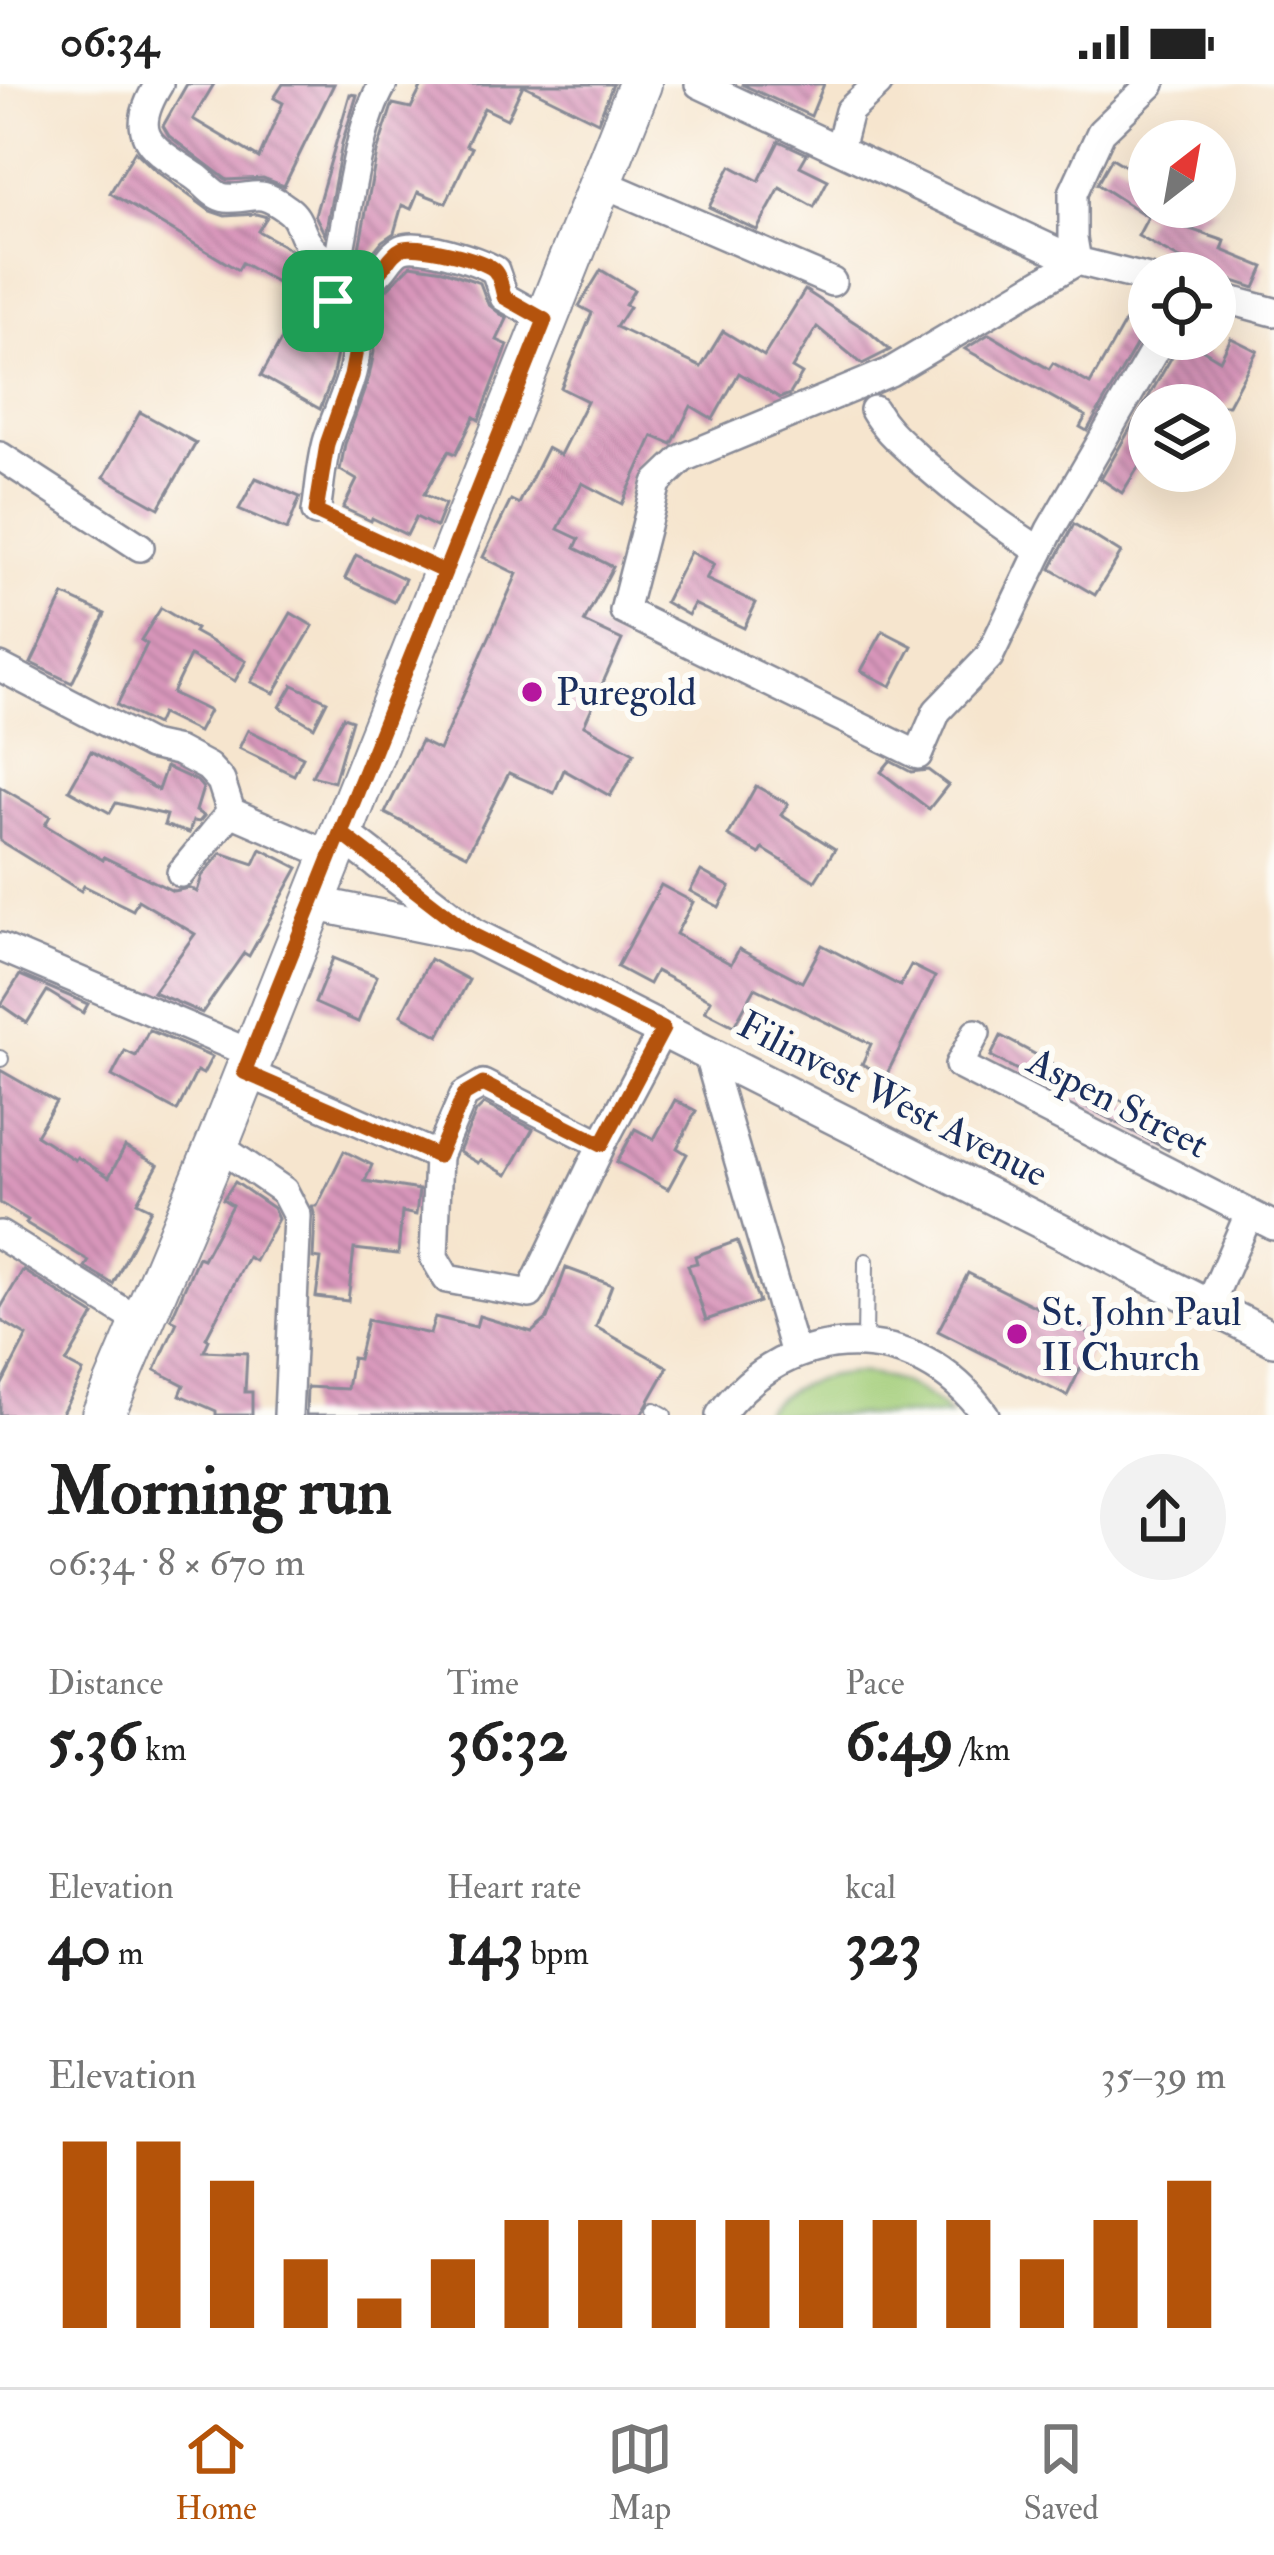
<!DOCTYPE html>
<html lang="en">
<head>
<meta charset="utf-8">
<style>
  :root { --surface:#fff; --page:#f2f2f2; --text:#222; --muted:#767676; --line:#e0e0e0; --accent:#b45309 }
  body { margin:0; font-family:"IM FELL Double Pica",serif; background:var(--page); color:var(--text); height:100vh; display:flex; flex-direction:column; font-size:45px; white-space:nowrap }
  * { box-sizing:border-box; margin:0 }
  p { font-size:39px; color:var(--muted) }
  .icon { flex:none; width:66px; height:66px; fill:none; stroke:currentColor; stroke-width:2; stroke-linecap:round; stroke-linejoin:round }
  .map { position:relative; height:1331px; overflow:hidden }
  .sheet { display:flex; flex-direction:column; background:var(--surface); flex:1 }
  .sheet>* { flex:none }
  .needle { width:78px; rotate:31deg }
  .buttons { position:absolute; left:1128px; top:36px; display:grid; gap:24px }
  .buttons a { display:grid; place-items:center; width:108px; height:108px; border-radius:50%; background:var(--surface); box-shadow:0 12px 48px #0002; font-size:60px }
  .pin { position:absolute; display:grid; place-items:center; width:102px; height:102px; color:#fff; margin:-51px; border-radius:24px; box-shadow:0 6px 18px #0006 }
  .round { display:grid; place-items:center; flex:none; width:126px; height:126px; border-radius:63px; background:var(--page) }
  .head { display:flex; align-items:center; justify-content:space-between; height:204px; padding:0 48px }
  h1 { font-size:66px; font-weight:800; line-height:90px }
  .figures { display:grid; grid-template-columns:repeat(3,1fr); gap:18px; height:204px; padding:12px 48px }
  .figures div { display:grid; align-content:center }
  .figures b { font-size:60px; font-weight:800 }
  .figures small { font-size:33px; font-weight:400 }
  .figures p { font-size:33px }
  .chart { height:336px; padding:24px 48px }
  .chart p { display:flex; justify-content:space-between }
  .chart svg { width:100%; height:216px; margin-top:12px; stroke:var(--accent); stroke-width:6 }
  .status { display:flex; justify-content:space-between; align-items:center; height:84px; padding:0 60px; background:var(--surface); direction:ltr }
  .status svg { height:33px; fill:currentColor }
  .tab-bar { display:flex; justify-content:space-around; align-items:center; height:168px; border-top:3px solid var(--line); background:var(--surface); font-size:33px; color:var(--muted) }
  .tab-bar a { display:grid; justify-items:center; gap:6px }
  .tab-bar .selected { color:var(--accent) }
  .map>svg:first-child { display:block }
  .green { fill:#a3cd79; stroke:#5f7e6c; stroke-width:3 }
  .building { fill:url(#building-back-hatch) }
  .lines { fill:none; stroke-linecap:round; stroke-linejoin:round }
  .service-casing { stroke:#888a96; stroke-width:18 }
  .minor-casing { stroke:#888a96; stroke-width:32 }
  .tertiary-casing { stroke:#888a96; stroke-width:38 }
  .primary-casing { stroke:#888a96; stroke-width:46 }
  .service { stroke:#fff; stroke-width:14 }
  .minor { stroke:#fff; stroke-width:27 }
  .tertiary { stroke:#fff; stroke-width:33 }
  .primary { stroke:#fff; stroke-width:42 }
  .route-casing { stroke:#fff; stroke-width:24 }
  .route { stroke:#b45309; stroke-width:15 }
  .poi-dot { fill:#b5179e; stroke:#fdfcf7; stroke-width:4.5 }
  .labels { text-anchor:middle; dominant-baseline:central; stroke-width:12; stroke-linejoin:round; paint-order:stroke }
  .poi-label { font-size:39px; fill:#1b2f5e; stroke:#fdfcf7; text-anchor:start }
  .street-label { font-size:39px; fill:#1b2f5e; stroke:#fdfcf7 }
</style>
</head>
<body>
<div class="status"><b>06:34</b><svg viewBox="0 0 49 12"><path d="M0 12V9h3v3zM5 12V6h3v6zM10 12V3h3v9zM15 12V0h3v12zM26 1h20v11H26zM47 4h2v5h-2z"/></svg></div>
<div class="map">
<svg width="1274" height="1331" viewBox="0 0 1274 1331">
  <defs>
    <pattern id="building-back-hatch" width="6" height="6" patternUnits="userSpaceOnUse" patternTransform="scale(3)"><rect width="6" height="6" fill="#d997bb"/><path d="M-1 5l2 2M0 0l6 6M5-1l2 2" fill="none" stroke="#af7c9b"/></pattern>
  </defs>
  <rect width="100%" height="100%" fill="#fdfcf7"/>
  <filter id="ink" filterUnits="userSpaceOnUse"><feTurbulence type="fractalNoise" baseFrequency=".00833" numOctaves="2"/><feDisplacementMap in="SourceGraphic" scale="24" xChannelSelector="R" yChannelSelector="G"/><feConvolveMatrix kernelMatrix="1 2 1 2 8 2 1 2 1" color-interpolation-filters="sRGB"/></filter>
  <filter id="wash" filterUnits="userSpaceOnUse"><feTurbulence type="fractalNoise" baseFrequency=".004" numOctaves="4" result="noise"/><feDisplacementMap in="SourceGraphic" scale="48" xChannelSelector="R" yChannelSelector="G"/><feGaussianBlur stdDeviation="2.7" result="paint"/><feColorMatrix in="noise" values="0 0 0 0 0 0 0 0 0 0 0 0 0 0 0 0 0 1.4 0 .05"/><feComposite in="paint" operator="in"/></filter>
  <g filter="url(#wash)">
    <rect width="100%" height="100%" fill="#f6e5ce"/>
    <path class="green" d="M860,1289C895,1293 924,1305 950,1331H759C787,1301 820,1291 860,1289Z"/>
    <g id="blocks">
      <g class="building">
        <path d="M187,0H214L193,35L259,74L283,19L274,14L283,0H334L284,102L263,94L227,96L169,52L163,42Z"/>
        <path d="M423,0H613L598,38L523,1L507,35L484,24L466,61L472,64L446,119L418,108L411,125L402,121L394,149L382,157L369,173L358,170L377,68L391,25L393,20L411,24Z"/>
        <path d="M741,0H824L811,32Z"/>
        <path d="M350,10L357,11L342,59L325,151L315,131Z"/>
        <path d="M779,57L807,70L800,82L828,96L814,123L780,104L757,146L709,123L731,82L759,97Z"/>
        <path d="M135,67L156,87L210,127L225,132L256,130L267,133L258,147L291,166L299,177L315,191V216L320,230L336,250L338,265L332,294L320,325L261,292L283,253L291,257L312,218L242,179L238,186L110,109Z"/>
        <path d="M1112,74L1149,96V131L1154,123H1217L1187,144L1225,157L1222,166L1264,183L1255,204L1181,180L1182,176L1138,152L1148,133L1097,100Z"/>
        <path d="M411,181L443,186L480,199L488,220L507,235L497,256L508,261L479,336L474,333L456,370L449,367L424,410L445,420L436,443L416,433L407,451L372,434L371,437L343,424L357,396L340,386L345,360L369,293L374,268L373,251L369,236L351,211L350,205L369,210L385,207Z"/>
        <path d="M601,186L634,206L625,221L629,223L616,243L701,283L723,247L764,272L805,206L868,247L890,266L862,280L817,243L792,284L802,290L790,310L780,314L739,289L713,335L691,322L672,360L653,352L622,420L582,399L558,445L579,455L575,464L613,483L584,538L622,556L584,641L634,669L610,712L564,686L554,709L509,689L467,771L385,729L421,657L439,666L517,490L483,473L511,416L519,420L547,364L560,371L587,317L561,304L592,229L579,222Z"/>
        <path d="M1137,217L1147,222L1135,255H1140L1087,347L1080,343L1086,332L965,265L989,250L1049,285L1053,279L1090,300Z"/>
        <path d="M1231,254L1257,267L1228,321H1149V366L1122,409L1101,395L1177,264L1179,255H1185L1220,276Z"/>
        <path d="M140,328L196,359L159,424L104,393Z"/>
        <path d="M256,394L300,413L287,446L239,425Z"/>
        <path d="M1074,440L1121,469L1095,511L1051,485Z"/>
        <path d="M690,468L714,480L706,495L756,519L744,544L694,520L688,531L665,518Z"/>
        <path d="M356,471L405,495L394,518L345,494Z"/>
        <path d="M64,511L105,530L72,599L31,579Z"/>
        <path d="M161,524L196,545L194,548L246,577L235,597L190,572L172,609L209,627L198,648L161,630L156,641L117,621L147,560L141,556Z"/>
        <path d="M291,529L313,542L274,609L251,598Z"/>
        <path d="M883,547L912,562L891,602L861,587Z"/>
        <path d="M293,601L327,617L314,643L280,623Z"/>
        <path d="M343,633L352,636L334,698L312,692Z"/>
        <path d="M248,646L303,673L294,691L239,664Z"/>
        <path d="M91,667L158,706L166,683L197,697L203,704L196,727L204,732L199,738L193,737L189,749L164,741L167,731L116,719L110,729L69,706Z"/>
        <path d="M890,677L911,688L928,686L948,701L929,725L881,688Z"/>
        <path d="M756,702L788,720L781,731L835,765L815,797L763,765L760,770L728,752Z"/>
        <path d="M0,703L50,732L45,741L103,776L104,773L173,807L190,804L197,808L202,792L221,769L254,780L261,765L298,784L249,872L244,869L202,929L153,908L195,850L138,816L133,826L84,802L81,807L0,757Z"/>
        <path d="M701,787L730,803L719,823L690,807Z"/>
        <path d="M661,801L693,818L676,850L731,880L739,865L802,898L822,861L900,902L911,881L935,893L886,992L862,980L871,960L755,904L734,942L705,927L711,916L656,887L649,900L617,883Z"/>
        <path d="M333,874L377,892L358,938L315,919Z"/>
        <path d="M430,875L469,896L439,952L401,931Z"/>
        <path d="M20,891L88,920L83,929L47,907L27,939L1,921Z"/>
        <path d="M149,946L212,973L203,990L197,987L177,1027L112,992L125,967L136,972Z"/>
        <path d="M1001,952L1178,1047L1168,1066L991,972Z"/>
        <path d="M0,986L56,1018L36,1051L75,1076L77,1073L109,1093L125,1063L158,1081L137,1118L151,1125L113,1200L85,1183L89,1177L26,1139L28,1136L0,1119Z"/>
        <path d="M675,1016L696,1027L677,1064L687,1070L668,1105L617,1078L635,1045L654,1055Z"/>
        <path d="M484,1020L533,1045L507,1091L480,1076L478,1079L459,1068L476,1028Z"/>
        <path d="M344,1067L372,1081L365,1097L419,1106L416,1131L402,1128L398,1170L354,1165L348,1217L316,1213L321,1175L313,1174L315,1133L312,1122H317Z"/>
        <path d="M235,1098L273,1124L278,1135L255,1177L248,1173L206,1254L209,1256L204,1267L247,1269L245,1308H252V1331H216V1327L180,1311L184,1301L155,1286L177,1238L171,1235L198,1173L203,1175L232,1121L223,1115Z"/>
        <path d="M737,1157L759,1218L706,1236L688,1181L697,1179L695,1172Z"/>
        <path d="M566,1184L612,1201L596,1243L668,1283L641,1331H306L307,1303L347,1305L352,1274L358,1275L367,1236L430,1250L435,1233L476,1243L479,1232L532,1248L547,1235Z"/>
        <path d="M23,1186L94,1231L66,1279L83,1288L61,1331H0V1304L27,1252L0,1236V1225Z"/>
        <path d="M968,1189L1096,1253L1067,1312L938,1247Z"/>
      </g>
    </g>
  </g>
  <g filter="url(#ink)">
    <use href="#blocks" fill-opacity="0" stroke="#888a96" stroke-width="3"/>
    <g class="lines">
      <defs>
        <g id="service">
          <path d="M316,428L443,486"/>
          <path d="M0,974L1,975"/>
          <path d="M865,1260L866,1177"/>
          <path d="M655,1326L664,1331"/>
        </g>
        <g id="minor">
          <path d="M159,0C126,54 152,63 196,93C205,99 214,113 226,114C255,116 256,102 287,125C299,133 299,144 306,156C319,180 344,184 369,192H375C386,184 390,170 401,165C418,156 478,177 495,186L504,213L545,236"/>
          <path d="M699,0L1077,177"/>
          <path d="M839,65L849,27L878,0"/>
          <path d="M600,98L832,198"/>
          <path d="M1077,177L890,288L683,374L657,399L624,527L918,671L937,627L989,573L1050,446L1161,255"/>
          <path d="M1149,195L1077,177L1073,154V109L1101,48L1151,0"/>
          <path d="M1215,212L1274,228"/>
          <path d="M874,326C886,347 902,359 919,375C957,409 997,439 1040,467"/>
          <path d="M0,372L140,463"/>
          <path d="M316,428C320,404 321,378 328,355C338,325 354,296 356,266C360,224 316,232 337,182C348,130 357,44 383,0"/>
          <path d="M0,583L150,661L178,667L208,683L221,697L231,728L332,772"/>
          <path d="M181,789L231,728"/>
          <path d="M0,863L252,970"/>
          <path d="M976,949L959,981L1274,1142"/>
          <path d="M707,968L795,1270"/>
          <path d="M245,988L438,1072"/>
          <path d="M602,1060L483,1000L464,1011L438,1072L434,1173L447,1195L530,1210L602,1060L663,945"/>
          <path d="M217,1061L284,1107L297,1132L288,1331"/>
          <path d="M0,1151L142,1239"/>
          <path d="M1209,1222L1249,1130"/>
          <path d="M720,1331C787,1237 918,1235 985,1331"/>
        </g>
        <g id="tertiary">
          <path d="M341,749L473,851L1274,1255"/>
          <path d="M312,819L465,850"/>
        </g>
        <path id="primary" d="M103,1331L217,1061L640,0"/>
      </defs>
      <use href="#service" class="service-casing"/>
      <use href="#minor" class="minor-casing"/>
      <use href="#tertiary" class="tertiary-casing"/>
      <use href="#primary" class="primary-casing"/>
      <use href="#service" class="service"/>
      <use href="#minor" class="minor"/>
      <use href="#tertiary" class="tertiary"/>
      <use href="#primary" class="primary"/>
    </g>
  </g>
  <g class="lines" filter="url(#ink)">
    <defs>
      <path id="route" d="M333,217L356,248V266L351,292L327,360L316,428L445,488L244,988L438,1072L464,1011L483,1000L602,1060L663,945L473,851L341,749L545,236L504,213C502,205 500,192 494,186C484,175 413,158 401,165C390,170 386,184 375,192L338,182C332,194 328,204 333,217"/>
    </defs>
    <use href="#route" class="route-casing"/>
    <use href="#route" class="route"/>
  </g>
  <g class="poi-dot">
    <circle cx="532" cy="608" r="12"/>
    <circle cx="1017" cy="1250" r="12"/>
  </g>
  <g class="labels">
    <g class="poi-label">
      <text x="556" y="608">Puregold</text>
      <text x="1041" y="1228">St. John Paul<tspan x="1041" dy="45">II Church</tspan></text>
    </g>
    <g class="street-label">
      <text transform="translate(893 1015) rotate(27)">Filinvest West Avenue</text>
      <text transform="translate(1118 1019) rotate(27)">Aspen Street</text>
    </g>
  </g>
</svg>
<div class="buttons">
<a><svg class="needle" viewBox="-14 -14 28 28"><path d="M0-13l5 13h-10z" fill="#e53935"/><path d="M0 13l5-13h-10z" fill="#767676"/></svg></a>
<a><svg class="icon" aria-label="locate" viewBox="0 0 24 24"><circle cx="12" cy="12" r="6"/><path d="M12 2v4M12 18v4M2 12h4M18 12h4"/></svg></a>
<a><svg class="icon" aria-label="layers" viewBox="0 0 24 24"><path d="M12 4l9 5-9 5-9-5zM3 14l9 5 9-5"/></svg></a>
</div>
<div class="pin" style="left:333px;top:217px;background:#1e9e55"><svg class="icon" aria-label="arrive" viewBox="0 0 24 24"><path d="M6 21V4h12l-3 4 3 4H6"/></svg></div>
</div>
<section class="sheet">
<div class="head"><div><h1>Morning run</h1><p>06:34 · 8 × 670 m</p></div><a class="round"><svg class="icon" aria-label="share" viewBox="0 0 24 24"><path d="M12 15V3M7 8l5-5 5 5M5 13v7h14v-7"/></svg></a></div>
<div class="figures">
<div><p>Distance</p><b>5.36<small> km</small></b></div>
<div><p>Time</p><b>36:32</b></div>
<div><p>Pace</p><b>6:49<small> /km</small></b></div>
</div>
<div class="figures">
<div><p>Elevation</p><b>40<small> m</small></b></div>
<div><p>Heart rate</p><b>143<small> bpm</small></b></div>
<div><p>kcal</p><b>323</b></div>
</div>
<div class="chart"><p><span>Elevation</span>35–39 m</p>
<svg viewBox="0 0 160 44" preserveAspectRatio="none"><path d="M5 44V6M15 44V6M25 44V14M35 44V30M45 44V38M55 44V30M65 44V22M75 44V22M85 44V22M95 44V22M105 44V22M115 44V22M125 44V22M135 44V30M145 44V22M155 44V14"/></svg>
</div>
</section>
<nav class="tab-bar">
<a class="selected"><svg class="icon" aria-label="home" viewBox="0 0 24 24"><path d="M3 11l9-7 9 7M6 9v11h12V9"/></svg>Home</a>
<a><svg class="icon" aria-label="map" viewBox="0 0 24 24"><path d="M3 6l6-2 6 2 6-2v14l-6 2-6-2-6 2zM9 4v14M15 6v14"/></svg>Map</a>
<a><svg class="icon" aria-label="saved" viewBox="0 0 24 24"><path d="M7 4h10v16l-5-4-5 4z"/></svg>Saved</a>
</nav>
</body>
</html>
